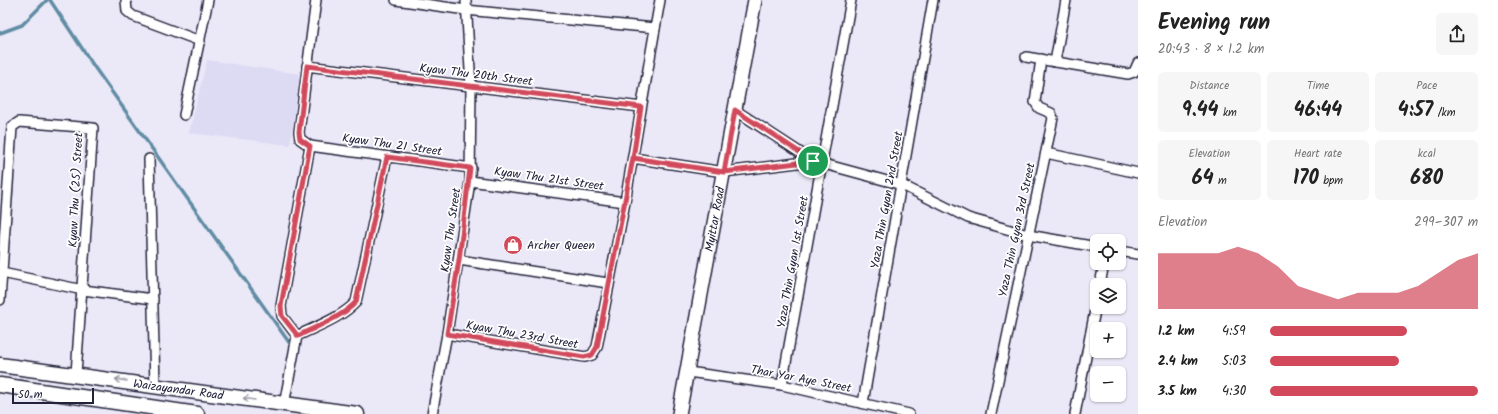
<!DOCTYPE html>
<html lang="en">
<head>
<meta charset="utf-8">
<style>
  :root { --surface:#fff; --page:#f6f6f6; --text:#222; --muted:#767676; --accent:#d1495b }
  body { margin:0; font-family:Kalam,sans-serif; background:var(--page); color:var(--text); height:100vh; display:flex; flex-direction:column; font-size:15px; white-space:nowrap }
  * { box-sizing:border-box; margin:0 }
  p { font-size:13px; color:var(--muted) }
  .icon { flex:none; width:22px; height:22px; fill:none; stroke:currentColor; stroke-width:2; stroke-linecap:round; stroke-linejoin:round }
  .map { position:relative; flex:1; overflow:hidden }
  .drawer { display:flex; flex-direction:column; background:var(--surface); width:360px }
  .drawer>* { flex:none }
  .buttons { position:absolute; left:1090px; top:234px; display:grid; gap:8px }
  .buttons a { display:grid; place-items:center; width:36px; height:36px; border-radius:6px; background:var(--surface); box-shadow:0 1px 3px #0004; font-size:20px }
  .scale { position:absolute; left:12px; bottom:10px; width:82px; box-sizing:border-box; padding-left:4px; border:2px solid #22223b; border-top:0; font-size:11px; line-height:14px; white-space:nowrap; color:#22223b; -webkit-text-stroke:3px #fff; paint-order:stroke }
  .pin { position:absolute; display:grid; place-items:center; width:34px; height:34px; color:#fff; margin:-17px; border:2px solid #fff; border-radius:50%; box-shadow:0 1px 4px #0007 }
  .round { display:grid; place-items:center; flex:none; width:42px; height:42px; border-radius:6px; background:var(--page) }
  .headline { display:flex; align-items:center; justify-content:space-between; height:68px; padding:0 20px }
  h1 { font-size:22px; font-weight:700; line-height:30px }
  .metrics { display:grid; grid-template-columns:repeat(3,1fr); gap:6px; height:68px; padding:4px 20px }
  .metrics div { display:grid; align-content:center; border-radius:6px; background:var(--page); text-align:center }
  .metrics b { font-size:20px; font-weight:700 }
  .metrics small { font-size:11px; font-weight:400 }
  .metrics p { font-size:11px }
  .chart { height:112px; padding:8px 20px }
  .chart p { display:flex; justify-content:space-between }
  .chart svg { width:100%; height:72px; margin-top:4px; fill:var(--accent); opacity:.7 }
  ul { padding:0 20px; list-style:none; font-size:13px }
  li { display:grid; grid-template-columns:64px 48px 1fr; align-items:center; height:30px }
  li i { height:10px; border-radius:5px; background:var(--accent) }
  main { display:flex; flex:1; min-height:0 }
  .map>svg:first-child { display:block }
  .built { fill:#dddaf4 }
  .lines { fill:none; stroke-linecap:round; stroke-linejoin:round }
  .stream { stroke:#608ca4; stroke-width:3.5 }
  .minor-casing { stroke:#22223b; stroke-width:12 }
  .secondary-casing { stroke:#22223b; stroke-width:16 }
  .primary-casing { stroke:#22223b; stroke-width:17 }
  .minor { stroke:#fff; stroke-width:9 }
  .secondary { stroke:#fff; stroke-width:13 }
  .primary { stroke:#fff; stroke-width:14 }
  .oneway { stroke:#9c9ca7 }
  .route-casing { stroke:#fff; stroke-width:8 }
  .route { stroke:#d1495b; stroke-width:5 }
  .labels { text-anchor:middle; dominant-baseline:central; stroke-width:3.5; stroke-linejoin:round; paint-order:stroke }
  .street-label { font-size:12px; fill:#22223b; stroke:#fff }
  .poi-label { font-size:12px; fill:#22223b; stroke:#fff; text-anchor:start }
</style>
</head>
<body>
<main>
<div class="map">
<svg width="1138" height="414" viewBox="0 0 1138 414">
  <rect width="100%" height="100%" fill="#ebe9f8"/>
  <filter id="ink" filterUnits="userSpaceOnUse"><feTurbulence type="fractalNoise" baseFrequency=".025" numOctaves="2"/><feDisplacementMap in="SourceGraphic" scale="8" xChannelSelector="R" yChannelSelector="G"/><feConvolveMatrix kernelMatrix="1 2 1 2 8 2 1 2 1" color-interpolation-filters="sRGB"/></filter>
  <g filter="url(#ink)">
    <path class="built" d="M207,60L300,74L290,145L189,133Z"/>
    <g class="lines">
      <g class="stream">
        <path d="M50,0L95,68L293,348"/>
        <path d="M0,33L22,25L47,0"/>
      </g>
      <defs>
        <g id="minor">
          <path d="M126,0L127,11L133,16L200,41"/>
          <path d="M316,0L299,132L300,139L310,146L471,168"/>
          <path d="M396,0L466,10L655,28"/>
          <path d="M1026,57L1128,74L1134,72L1138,63"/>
          <path d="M1055,62L1066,0"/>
          <path d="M307,66L641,107"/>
          <path d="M735,110L813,161L902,185L968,218L1028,235L1097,247"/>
          <path d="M184,115L208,0"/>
          <path d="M1046,153L1138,173"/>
          <path d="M633,158L724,172L813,161"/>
          <path d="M149,159L155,385"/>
          <path d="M470,181L625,202"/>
          <path d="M1119,251L1138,254"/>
          <path d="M459,260L608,283"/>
          <path d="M2,273L83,290L153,299"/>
          <path d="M1100,285L1104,263"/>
          <path d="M0,300L12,127L19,122L93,128L76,374"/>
          <path d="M447,334L585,357L592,355L597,347L625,202L660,0"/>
          <path d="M297,336L282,316L281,306L310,146"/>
          <path d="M688,372L782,385L909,414"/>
          <path d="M782,385L851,0"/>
          <path d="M863,403L933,0"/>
          <path d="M284,405L297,336C317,326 341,318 356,302L387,157"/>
          <path d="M432,414L447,334L470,181L471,87L466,0"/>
          <path d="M991,414L1053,118L1051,113L1039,108L1035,102L1041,59"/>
          <path d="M1075,414L1097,300"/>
        </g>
        <g id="secondary">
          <path id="s1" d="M679,414L755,0"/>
        </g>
        <g id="primary">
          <path id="s2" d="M0,365L357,414"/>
          <path d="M0,385L197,414"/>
        </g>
      </defs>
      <use href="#minor" class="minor-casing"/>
      <use href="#secondary" class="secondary-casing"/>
      <use href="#primary" class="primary-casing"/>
      <use href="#minor" class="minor"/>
      <use href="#secondary" class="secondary"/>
      <use href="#primary" class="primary"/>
    </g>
    <defs><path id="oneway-shaft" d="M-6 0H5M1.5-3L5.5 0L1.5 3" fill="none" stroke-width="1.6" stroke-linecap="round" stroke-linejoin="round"/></defs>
    <g class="oneway">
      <use href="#oneway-shaft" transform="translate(121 380) rotate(-172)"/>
      <use href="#oneway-shaft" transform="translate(249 399) rotate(-171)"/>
    </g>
  </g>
  <g class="lines" filter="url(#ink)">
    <defs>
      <path id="route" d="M813,161L724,172L633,158L641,107L307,66L299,132L300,139L310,146L281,306L282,316L298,336C317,326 341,318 356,302L387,157L470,168L459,260L447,334L584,357L592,355L597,347L633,158L724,172L735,110L813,161"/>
    </defs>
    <use href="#route" class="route-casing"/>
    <use href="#route" class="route"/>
  </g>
  <defs>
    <symbol id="shop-disc" viewBox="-11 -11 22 22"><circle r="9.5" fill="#d1495b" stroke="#fff"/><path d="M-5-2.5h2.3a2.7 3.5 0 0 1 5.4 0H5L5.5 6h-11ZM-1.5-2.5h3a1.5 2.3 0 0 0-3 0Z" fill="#fff"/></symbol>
  </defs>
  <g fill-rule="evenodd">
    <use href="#shop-disc" x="502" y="234" width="22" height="22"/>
  </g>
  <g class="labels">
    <g class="street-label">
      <text transform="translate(476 75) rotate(7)">Kyaw Thu 20th Street</text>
      <text transform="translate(392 145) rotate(8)">Kyaw Thu 21 Street</text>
      <text transform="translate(549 179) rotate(8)">Kyaw Thu 21st Street</text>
      <text transform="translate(76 190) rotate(-87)">Kyaw Thu (25) Street</text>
      <text transform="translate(887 200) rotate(-80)">Yaza Thin Gyan 2nd Street</text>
      <text stroke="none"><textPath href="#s1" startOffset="198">Myittar Road</textPath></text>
      <text transform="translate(451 230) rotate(-82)">Kyaw Thu Street</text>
      <text transform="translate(1017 230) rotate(-78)">Yaza Thin Gyan 3rd Street</text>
      <text transform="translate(793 262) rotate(-80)">Yaza Thin Gyan 1st Street</text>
      <text transform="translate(522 335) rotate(10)">Kyaw Thu 23rd Street</text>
      <text transform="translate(801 379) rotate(11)">Thar Yar Aye Street</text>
      <text stroke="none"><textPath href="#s2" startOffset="180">Waizayandar Road</textPath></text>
    </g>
    <g class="poi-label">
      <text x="527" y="245">Archer Queen</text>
    </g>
  </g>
</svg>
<div class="buttons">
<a><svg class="icon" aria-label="locate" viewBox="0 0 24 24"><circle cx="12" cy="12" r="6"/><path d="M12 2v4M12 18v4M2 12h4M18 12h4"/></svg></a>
<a><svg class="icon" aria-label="layers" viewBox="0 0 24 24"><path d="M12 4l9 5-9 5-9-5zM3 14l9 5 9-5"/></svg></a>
<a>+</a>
<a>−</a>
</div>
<div class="scale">50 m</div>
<div class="pin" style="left:813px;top:161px;background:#1e9e55"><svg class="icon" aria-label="arrive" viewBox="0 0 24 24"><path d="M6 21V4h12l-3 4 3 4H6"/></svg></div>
</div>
<section class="drawer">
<div class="headline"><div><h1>Evening run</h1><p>20:43 · 8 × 1.2 km</p></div><a class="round"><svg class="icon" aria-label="share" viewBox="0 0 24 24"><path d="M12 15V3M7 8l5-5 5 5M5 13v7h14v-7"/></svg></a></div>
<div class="metrics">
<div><p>Distance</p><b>9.44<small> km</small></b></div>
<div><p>Time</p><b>46:44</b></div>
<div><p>Pace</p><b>4:57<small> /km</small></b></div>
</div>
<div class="metrics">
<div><p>Elevation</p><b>64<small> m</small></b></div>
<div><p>Heart rate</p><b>170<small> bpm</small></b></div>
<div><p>kcal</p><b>680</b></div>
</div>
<div class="chart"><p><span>Elevation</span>299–307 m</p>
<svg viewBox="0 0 160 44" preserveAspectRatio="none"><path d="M0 44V10L10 10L20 10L30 10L40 6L50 10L60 18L70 30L80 34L90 38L100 34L110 34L120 34L130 30L140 22L150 14L160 10V44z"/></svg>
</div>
<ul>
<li><b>1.2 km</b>4:59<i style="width:66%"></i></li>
<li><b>2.4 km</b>5:03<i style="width:62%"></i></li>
<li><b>3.5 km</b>4:30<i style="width:100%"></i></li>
</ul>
</section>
</main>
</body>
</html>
